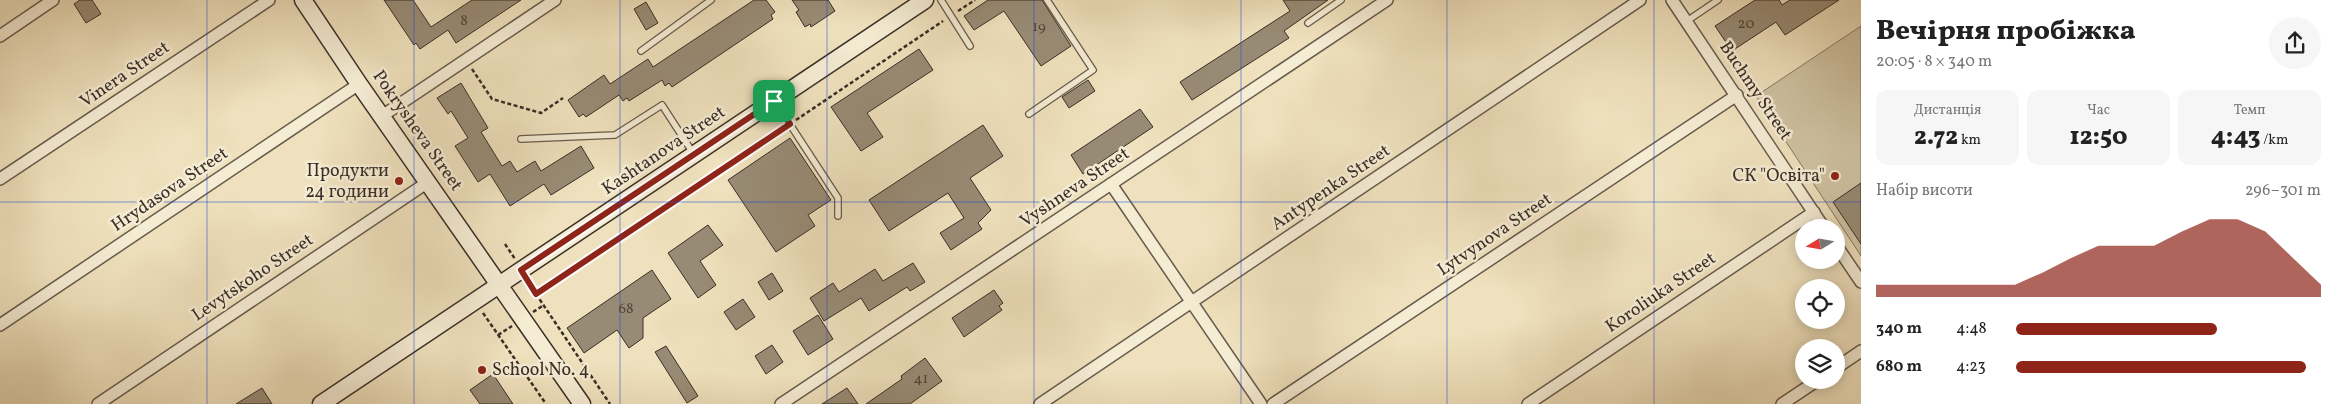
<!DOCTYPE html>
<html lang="uk">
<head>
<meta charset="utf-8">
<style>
  :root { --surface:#fff; --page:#f6f6f6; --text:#222; --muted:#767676; --accent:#8f2418 }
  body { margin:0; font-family:Vollkorn,serif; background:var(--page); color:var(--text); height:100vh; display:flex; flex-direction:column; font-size:19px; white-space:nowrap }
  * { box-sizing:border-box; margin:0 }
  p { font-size:16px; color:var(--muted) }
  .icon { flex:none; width:28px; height:28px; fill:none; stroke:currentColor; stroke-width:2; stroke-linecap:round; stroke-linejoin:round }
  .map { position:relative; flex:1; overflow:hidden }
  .sheet { display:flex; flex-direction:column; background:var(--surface); width:475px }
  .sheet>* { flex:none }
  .needle { width:32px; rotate:259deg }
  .controls { position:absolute; left:1795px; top:219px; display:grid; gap:10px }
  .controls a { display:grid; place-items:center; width:50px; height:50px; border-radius:50%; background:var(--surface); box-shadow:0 2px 12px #0003; font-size:25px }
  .pin { position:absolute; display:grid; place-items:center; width:42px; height:42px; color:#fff; margin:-21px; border-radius:10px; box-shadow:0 2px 8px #0006 }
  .round { display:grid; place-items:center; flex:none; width:52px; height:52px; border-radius:26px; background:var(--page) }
  .head { display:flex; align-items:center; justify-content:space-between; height:85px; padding:0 15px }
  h1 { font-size:28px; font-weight:800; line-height:38px }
  .stats { display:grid; grid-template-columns:repeat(3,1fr); gap:8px; height:85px; padding:5px 15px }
  .stats div { display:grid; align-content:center; border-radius:12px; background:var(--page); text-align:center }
  .stats b { font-size:25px; font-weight:800 }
  .stats small { font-size:14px; font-weight:400 }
  .stats p { font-size:14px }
  .chart { height:140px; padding:10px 15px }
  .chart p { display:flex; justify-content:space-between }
  .chart svg { width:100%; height:90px; margin-top:5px; fill:var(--accent); opacity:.7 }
  ul { padding:0 15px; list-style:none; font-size:16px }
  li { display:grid; grid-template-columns:80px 60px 1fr; align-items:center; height:38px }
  li i { height:12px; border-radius:6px; background:var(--accent) }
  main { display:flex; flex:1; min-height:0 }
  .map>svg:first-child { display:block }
  .green { fill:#d0c3a3; stroke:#857864 }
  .building { fill:#988b75; stroke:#3a2e26 }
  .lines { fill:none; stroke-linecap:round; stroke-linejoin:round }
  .lane-casing { stroke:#675b4c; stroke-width:8 }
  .street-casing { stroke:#675b4c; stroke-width:14 }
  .secondary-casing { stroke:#3a2e26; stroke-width:19 }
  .path { stroke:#3a2e26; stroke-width:2.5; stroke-dasharray:4 2.5; stroke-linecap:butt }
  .lane { stroke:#f5ecd4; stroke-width:5.5 }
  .street { stroke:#f5ecd4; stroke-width:11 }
  .secondary { stroke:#f5ecd4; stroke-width:16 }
  .route-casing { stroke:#fff; stroke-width:10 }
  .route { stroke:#8f2418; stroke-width:6 }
  .grid { fill:none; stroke:#1d4ed8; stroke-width:1; stroke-opacity:0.55 }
  .poi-dot { fill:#8f2418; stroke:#f5ecd4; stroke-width:2 }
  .labels { text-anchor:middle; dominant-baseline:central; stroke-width:5; stroke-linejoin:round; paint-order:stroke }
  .number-label { font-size:15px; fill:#52453a }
  .street-label { font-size:18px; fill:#3a2e26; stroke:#f5ecd4 }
  .poi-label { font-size:18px; fill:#3a2e26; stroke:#f5ecd4; text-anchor:end }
</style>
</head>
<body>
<main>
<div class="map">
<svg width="1861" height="404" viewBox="0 0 1861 404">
  <rect width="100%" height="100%" fill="#efe1bd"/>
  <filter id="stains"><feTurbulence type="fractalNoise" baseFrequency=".004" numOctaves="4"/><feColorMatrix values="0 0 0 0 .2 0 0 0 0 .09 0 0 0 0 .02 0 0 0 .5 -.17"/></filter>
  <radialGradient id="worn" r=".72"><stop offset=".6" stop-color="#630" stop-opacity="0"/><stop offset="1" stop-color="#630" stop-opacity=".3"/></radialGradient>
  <path class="green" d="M1861,26V256L1756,96Z"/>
  <g class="building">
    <path d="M80,0H92L101,14L86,23L74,4Z"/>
    <path d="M384,0H413L431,27L472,0H521L456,43L448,30L420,49L416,43L414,45Z"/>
    <path d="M754,0H766L775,12L771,15L773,19L672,87L669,83L665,86L662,80L629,101L627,98L623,101L619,95L586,117L583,114L579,117L568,100L604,75L610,84L648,59L653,67Z"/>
    <path d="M792,0H828L835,11L811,27L810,24L805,27L796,12L799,10Z"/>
    <path d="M988,0H1042L1071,46L1041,66L1004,11L974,30L964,16Z"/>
    <path d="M1283,0H1328L1284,31L1289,38L1192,100L1180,82L1290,11Z"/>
    <path d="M1755,0H1779L1782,5L1790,0H1839L1785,35L1776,22L1732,51L1715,26Z"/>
    <path d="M646,2L658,23L646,30L634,9Z"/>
    <path d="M919,49L933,70L867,113L883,137L861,151L831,107Z"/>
    <path d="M1088,80L1095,91L1069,108L1062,97Z"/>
    <path d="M461,83L488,128L481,132L502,166L510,161L517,172L535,161L541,171L581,146L594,168L551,195L544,184L510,206L490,174L478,182L455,146L468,138L451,111L448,114L437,98Z"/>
    <path d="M1140,109L1153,127L1083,174L1071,155Z"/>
    <path d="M983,125L1003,156L970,178L991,210L978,223L982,229L951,250L940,233L964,218L948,193L889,231L869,200Z"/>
    <path d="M790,138L831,200L808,215L815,226L776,252L728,180Z"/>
    <path d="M1861,183V244L1833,202Z"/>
    <path d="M708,225L723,245L700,261L716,285L698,298L668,253Z"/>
    <path d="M913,263L925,282L910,291L907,287L869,311L861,298L824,321L810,298L833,283L839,292L875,269L883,281Z"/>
    <path d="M652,270L671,299L643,318V338L629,348L617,330L584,353L567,328Z"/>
    <path d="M772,273L783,291L769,300L758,282Z"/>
    <path d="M994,290L1003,303L999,306L1002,310L964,337L952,318Z"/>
    <path d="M743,299L755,317L736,330L724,312Z"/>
    <path d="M818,315L833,339L808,355L793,331Z"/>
    <path d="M772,345L783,362L766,374L755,356Z"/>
    <path d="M666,346L698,396L687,403L655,352Z"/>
    <path d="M925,358L942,381L910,404H866L902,379L901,376Z"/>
    <path d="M493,374L513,404H480L470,390Z"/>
    <path d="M262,388L272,404H236Z"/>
    <path d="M847,388L858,404H822Z"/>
  </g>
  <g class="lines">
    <defs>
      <g id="lane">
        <path d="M941,0L970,46"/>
        <path d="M1687,21L1718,0"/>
        <path d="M1308,23L1341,0"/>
        <path d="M641,51L711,0"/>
        <path d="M776,103L838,198V216"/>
        <path d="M1029,114L1093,70L1047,0"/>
        <path d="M521,139L615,135L662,105L693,153"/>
      </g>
      <g id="street">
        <path d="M1672,0L1824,228"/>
        <path d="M0,36L53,0"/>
        <path d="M382,116L555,0"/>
        <path d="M0,179L269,0"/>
        <path d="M1111,184L1261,404"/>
        <path d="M1836,245L1861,282"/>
        <path d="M0,325L359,84"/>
        <path d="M1836,368L1861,351"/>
        <path d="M98,404L428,182"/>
        <path d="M781,404L1387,0"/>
        <path d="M1040,404L1640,0"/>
        <path d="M1273,404L1737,95"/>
        <path d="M1528,404L1814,212"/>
        <path d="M1782,404L1818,380"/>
      </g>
      <g id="secondary">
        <path d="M303,0L359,84L582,404"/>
        <path d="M321,404L925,0"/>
      </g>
    </defs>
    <use href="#lane" class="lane-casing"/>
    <use href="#street" class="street-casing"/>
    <use href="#secondary" class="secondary-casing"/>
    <g class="path">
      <path d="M958,11L975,0"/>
      <path d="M472,69L492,99L541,113L563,98"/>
      <path d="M796,120L943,21"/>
      <path d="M505,244L515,259"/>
      <path d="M528,281L536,294L783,128"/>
      <path d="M536,294L610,404"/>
      <path d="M533,312L544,305"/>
      <path d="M483,313L546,404"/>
      <path d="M498,335L512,326"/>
    </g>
    <use href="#lane" class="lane"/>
    <use href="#street" class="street"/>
    <use href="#secondary" class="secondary"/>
  </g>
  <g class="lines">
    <defs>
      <path id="route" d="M774,101L790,124L536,294L521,270Z"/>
    </defs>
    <use href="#route" class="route-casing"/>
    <use href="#route" class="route"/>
  </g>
  <path class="grid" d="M207,0V404M414,0V404M620,0V404M827,0V404M1034,0V404M1241,0V404M1447,0V404M1654,0V404M0,202H1861"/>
  <g class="poi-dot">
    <circle cx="1835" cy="176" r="5"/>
    <circle cx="399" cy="181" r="5"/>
    <circle cx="482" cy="370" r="5"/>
  </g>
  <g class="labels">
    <g class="number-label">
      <text x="464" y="21">8</text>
      <text x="1746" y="24">20</text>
      <text x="1039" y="27">19</text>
      <text x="626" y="309">68</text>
      <text x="921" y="379">41</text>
    </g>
    <g class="street-label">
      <text transform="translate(125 75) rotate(-34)">Vinera Street</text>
      <text transform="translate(1755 91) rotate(56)">Buchmy Street</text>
      <text transform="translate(417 131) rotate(55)">Pokrysheva Street</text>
      <text transform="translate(664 151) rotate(-34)">Kashtanova Street</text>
      <text transform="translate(1075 188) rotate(-34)">Vyshneva Street</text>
      <text transform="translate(1331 188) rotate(-34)">Antypenka Street</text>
      <text transform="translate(170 190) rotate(-34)">Hrydasova Street</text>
      <text transform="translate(1495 235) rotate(-34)">Lytvynova Street</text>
      <text transform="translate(253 278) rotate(-34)">Levytskoho Street</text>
      <text transform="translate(1661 293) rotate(-34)">Koroliuka Street</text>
    </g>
    <g class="poi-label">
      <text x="389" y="171">Продукти<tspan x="389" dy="21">24 години</tspan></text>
      <text x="1825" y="176">СК "Освіта"</text>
      <text x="492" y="370" text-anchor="start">School No. 4</text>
    </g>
  </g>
  <rect width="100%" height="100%" filter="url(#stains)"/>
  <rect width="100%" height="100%" fill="url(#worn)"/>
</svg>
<div class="controls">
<a><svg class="needle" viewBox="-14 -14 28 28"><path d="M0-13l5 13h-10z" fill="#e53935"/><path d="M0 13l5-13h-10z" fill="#767676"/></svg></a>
<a><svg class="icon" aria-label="locate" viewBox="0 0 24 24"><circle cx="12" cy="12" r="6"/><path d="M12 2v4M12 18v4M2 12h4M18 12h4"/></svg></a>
<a><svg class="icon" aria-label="layers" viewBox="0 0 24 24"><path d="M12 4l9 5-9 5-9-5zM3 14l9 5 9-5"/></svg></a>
</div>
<div class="pin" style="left:774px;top:101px;background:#1e9e55"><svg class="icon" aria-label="arrive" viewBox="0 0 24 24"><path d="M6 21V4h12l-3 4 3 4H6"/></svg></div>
</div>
<section class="sheet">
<div class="head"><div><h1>Вечірня пробіжка</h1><p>20:05 · 8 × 340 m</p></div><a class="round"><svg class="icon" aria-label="share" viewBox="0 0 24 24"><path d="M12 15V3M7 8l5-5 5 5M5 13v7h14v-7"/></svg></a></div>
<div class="stats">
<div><p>Дистанція</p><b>2.72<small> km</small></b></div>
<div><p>Час</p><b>12:50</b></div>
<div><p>Темп</p><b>4:43<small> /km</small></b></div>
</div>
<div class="chart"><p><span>Набір висоти</span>296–301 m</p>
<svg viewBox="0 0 160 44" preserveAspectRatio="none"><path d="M0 44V38L10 38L20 38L30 38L40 38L50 38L60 32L70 25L80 19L90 19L100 19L110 12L120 6L130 6L140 12L150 25L160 38V44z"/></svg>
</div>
<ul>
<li><b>340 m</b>4:48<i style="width:66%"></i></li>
<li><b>680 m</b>4:23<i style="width:95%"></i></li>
</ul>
</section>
</main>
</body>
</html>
